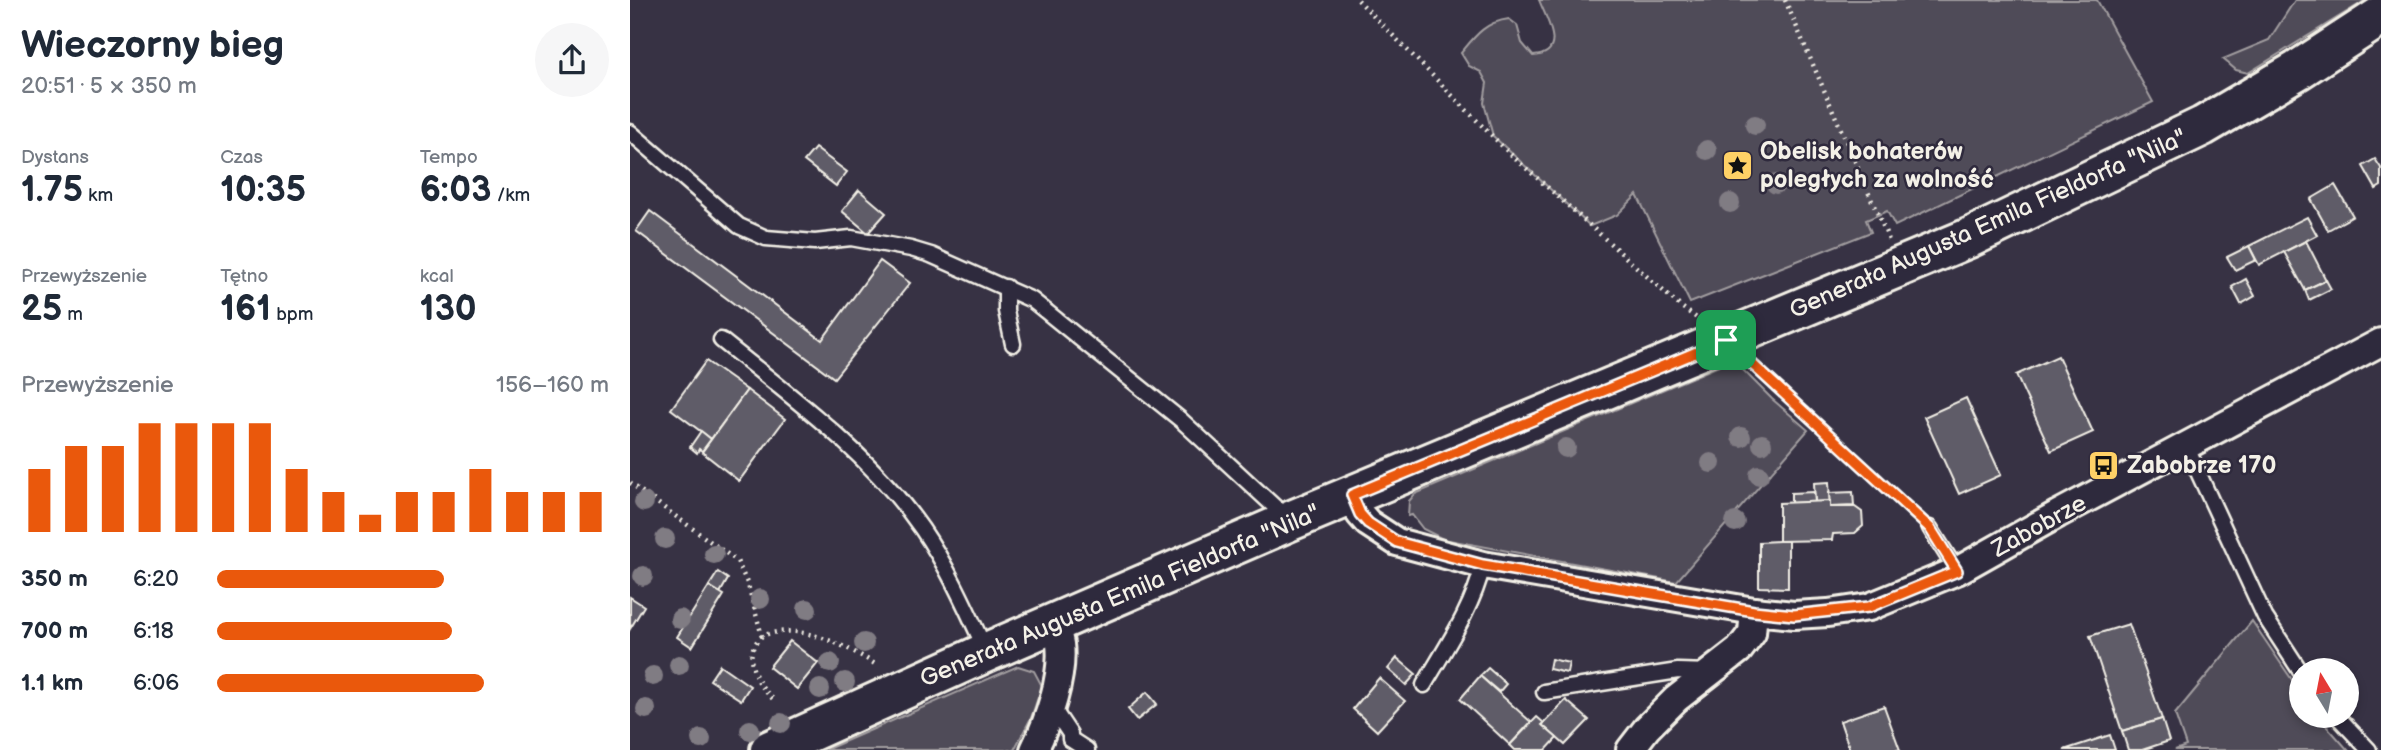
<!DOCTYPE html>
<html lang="pl">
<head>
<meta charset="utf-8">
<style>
  :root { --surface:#fff; --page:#f6f6f7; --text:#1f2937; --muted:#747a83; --accent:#ea580c }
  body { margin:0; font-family:"Balsamiq Sans",sans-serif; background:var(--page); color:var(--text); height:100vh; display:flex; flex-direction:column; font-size:26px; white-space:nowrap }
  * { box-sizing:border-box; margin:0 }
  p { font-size:23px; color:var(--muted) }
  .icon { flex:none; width:38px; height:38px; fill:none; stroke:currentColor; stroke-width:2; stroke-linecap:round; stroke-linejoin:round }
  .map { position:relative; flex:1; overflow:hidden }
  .details { display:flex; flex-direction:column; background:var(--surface); width:630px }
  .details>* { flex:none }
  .needle { width:46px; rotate:350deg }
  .controls { position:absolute; left:1659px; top:658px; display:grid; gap:14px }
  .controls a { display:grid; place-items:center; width:70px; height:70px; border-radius:50%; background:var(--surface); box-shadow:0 4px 10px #0003; font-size:35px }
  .pin { position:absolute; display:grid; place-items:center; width:60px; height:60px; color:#fff; margin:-30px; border-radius:14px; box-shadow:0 4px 10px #0006 }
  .round { display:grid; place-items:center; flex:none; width:74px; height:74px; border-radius:37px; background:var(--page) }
  .head { display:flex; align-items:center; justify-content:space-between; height:119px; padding:0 21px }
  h1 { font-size:38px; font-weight:700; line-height:52px }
  .metrics { display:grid; grid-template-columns:repeat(3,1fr); gap:10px; height:119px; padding:7px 21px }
  .metrics div { display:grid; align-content:center }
  .metrics b { font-size:35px; font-weight:700 }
  .metrics small { font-size:19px; font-weight:400 }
  .metrics p { font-size:19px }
  .chart { height:196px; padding:14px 21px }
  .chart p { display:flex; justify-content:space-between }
  .chart svg { width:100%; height:126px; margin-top:7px; stroke:var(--accent); stroke-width:6 }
  ul { padding:0 21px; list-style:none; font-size:23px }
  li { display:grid; grid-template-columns:112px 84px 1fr; align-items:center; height:52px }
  li i { height:18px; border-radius:9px; background:var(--accent) }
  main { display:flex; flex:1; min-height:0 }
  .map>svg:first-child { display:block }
  .green { fill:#504b59; stroke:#a29ea0; stroke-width:2 }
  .building { fill:#5f5c67; stroke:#f4f1e8; stroke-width:2 }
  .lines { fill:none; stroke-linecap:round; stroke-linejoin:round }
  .lane-casing { stroke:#f4f1e8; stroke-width:19 }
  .street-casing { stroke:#f4f1e8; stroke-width:32 }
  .primary-casing { stroke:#f4f1e8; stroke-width:44 }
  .path { stroke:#f4f1e8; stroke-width:4.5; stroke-dasharray:2 5; stroke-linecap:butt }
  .lane { stroke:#2f2a3d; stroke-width:14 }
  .street { stroke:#2f2a3d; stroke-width:26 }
  .primary { stroke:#2f2a3d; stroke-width:38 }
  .tree { fill:#807b83 }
  .route-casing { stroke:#fff; stroke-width:14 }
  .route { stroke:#ea580c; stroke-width:9 }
  .labels { text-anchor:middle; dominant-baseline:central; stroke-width:5; stroke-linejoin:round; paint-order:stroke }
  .poi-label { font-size:24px; font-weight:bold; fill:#f4f1e8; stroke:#2f2a3d; text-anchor:start }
  .street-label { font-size:24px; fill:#f4f1e8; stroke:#2f2a3d }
</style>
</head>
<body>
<main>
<section class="details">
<div class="head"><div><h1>Wieczorny bieg</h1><p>20:51 · 5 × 350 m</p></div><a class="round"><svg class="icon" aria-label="share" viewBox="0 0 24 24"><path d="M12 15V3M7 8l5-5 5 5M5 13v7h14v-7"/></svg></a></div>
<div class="metrics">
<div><p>Dystans</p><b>1.75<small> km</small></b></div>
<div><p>Czas</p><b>10:35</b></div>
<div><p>Tempo</p><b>6:03<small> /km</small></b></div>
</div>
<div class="metrics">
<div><p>Przewyższenie</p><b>25<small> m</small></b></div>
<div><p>Tętno</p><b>161<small> bpm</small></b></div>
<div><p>kcal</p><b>130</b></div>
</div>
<div class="chart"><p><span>Przewyższenie</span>156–160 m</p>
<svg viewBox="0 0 160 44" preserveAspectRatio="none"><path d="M5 44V22M15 44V14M25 44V14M35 44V6M45 44V6M55 44V6M65 44V6M75 44V22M85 44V30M95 44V38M105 44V30M115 44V30M125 44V22M135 44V30M145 44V30M155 44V30"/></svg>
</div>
<ul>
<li><b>350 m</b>6:20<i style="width:58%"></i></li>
<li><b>700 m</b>6:18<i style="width:60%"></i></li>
<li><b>1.1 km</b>6:06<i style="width:68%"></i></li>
</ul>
</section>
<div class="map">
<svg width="1751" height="750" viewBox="0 0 1751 750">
  <rect width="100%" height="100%" fill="#373244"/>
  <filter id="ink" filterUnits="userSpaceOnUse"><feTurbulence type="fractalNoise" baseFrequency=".0143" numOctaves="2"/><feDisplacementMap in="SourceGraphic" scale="14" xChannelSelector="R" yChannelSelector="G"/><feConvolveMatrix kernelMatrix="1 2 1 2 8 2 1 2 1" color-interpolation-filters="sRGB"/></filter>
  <g filter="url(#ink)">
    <g class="green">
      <path d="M909,0H1467L1523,102L1265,226L1257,211L1236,220L1241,232L1060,303L1007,195L987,215L960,226L863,136L854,103L857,83L851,72L839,66L831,53C845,36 855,22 879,19L887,25L892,43L903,56C938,54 917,20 909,0Z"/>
      <path d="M1665,0H1736L1618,73L1606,70L1593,59L1639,40Z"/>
      <path d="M1096,363L1108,365L1142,399L1178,430L1046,582L813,539L793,529L782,515L778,516L779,501L785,494Z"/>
      <path d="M1622,621L1671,693V716H1688L1718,750H1545L1556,746L1545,714Z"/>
      <path d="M388,666L404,671L412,686L401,718L384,750H195Z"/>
    </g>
    <g class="building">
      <path d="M185,148L217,172L206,186L174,161Z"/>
      <path d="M1745,159L1751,168V186L1746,189L1733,166Z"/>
      <path d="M1705,185L1723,216L1698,230L1681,199Z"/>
      <path d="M229,190L256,213L238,233L212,211Z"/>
      <path d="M20,211L192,340L250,261L280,283L204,378L6,231Z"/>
      <path d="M1677,217L1687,235L1629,265L1619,246Z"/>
      <path d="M1676,241L1696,280L1675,290L1654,252Z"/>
      <path d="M1619,246L1626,260L1605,270L1597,257Z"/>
      <path d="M1616,279L1625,296L1611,304L1602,287Z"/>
      <path d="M1696,280L1701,289L1679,300L1675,290Z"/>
      <path d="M1428,356L1463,432L1421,451L1386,375Z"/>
      <path d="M76,361L117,390L81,439L41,409Z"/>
      <path d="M117,390L155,419L109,481L72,452Z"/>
      <path d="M1336,398L1371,475L1329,494L1294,417Z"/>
      <path d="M71,431L81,439L72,451L69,449L67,453L60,447Z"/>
      <path d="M1199,482L1200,501L1185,502L1184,483Z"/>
      <path d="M1184,492L1185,502L1161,503V493Z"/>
      <path d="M1223,492L1224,506L1200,507L1199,493Z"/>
      <path d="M1200,501V507H1225L1232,512L1233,526L1225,533L1203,534L1202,540L1149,541V503Z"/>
      <path d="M1149,541H1158V588L1129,587V542Z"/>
      <path d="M88,572L98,579L90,593L79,586Z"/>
      <path d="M79,586L94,595L62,647L47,637Z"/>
      <path d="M0,597L14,606L0,629Z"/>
      <path d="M1499,624L1532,719L1492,731L1460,636Z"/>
      <path d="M160,641L188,663L167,689L139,667Z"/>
      <path d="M767,658L786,674L776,685L758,669Z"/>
      <path d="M921,659L939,663L937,673L919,669Z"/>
      <path d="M90,665L120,686L111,700L80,680Z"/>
      <path d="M858,668L876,684L869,692L850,676Z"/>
      <path d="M850,676L901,722L880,745L830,699Z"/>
      <path d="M749,678L775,701L747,731L723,709Z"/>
      <path d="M517,692L527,704L507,720L498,709Z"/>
      <path d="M936,700L959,720L935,745L912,725Z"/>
      <path d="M1254,706L1270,750H1220L1210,721Z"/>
      <path d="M907,717L914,723L912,725L927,738L916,750H885L880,745Z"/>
      <path d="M1532,719L1539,741L1512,750H1498L1492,731Z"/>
      <path d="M1480,735L1485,750H1434Z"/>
    </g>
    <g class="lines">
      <defs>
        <g id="lane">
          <path d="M0,132L109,226L136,238L185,242L221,238L281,249L301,255L402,300L551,420L659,520"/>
          <path d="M376,287V311L383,344"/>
          <path d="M91,340C162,397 239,453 292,529C318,567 337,610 356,651"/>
          <path d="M1556,446L1635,617L1671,672"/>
          <path d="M1300,528L1327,571"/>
          <path d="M794,685C816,647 843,608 853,565"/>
          <path d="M914,692L1048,671L1079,672"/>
          <path d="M422,707L440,734V739L457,750"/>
          <path d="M1707,716L1739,750"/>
        </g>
        <g id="street">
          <path d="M722,495L730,514L738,523L767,542L853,565L1124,611L1164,615L1198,613L1239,607L1327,571L1428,514L1751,342"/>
          <path d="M404,750C418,722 434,676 430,644C429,637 426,630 424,623"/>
          <path d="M1000,750L1017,728L1046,699L1109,650L1122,633L1124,611"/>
        </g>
        <path id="primary" d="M140,750L357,652L660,521L1339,238L1573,126L1668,70L1751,16"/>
      </defs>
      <use href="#lane" class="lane-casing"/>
      <use href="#street" class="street-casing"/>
      <use href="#primary" class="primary-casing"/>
      <g class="path">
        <path d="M728,0L877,151L1050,306L1068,319"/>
        <path d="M1155,0L1259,240"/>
        <path d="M1121,362L1286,515"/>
        <path d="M0,483L107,561L118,585L132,636C169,621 217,646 248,666"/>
        <path d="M132,636C110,655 126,683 144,700"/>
      </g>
      <use href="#lane" class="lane"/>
      <use href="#street" class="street"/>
      <use href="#primary" class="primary"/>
    </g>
    <g class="tree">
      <circle cx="1125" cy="125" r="10"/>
      <circle cx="1077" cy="150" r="10"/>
      <circle cx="1146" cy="184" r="10"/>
      <circle cx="1100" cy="203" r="10"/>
      <circle cx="1111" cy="437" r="10"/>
      <circle cx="1132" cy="444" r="10"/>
      <circle cx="936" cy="448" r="10"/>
      <circle cx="1081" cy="463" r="10"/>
      <circle cx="1129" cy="475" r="10"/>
      <circle cx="14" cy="502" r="10"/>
      <circle cx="1105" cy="522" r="10"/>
      <circle cx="35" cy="539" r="10"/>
      <circle cx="84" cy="554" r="10"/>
      <circle cx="13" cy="576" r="10"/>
      <circle cx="130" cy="599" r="10"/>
      <circle cx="177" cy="609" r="10"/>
      <circle cx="50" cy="619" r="10"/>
      <circle cx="234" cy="643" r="10"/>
      <circle cx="200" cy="663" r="10"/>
      <circle cx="49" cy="665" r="10"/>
      <circle cx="23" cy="676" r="10"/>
      <circle cx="215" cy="682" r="10"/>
      <circle cx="190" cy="689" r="10"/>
      <circle cx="16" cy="709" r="10"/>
      <circle cx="151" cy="723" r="10"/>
      <circle cx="120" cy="730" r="10"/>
      <circle cx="71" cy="739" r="10"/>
    </g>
  </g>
  <g class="lines" filter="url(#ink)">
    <defs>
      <path id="route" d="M1096,340L1300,528L1327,571L1239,607L1164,615L1124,611L853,565L767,542L738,523L730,514L722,495Z"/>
    </defs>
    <use href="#route" class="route-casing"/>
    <use href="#route" class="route"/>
  </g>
  <defs>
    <symbol id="sight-square" viewBox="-11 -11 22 22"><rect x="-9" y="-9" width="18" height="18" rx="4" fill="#ffd166" stroke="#2f2a3d"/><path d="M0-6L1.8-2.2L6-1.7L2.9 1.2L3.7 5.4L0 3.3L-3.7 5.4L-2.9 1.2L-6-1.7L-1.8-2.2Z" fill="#111"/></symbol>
    <symbol id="bus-square" viewBox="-11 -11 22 22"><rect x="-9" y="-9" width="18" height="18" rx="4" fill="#ffd166" stroke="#2f2a3d"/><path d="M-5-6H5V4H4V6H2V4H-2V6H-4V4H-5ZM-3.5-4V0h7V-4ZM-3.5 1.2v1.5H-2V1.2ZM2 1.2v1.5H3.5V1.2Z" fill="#111"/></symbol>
  </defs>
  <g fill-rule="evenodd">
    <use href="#sight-square" x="1090" y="148" width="35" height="35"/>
    <use href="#bus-square" x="1456" y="448" width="35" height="35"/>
  </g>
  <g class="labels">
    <g class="poi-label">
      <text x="1130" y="151">Obelisk bohaterów<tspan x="1130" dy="28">poległych za wolność</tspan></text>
      <text x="1497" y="465">Zabobrze 170</text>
    </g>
    <g class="street-label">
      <text transform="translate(1358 224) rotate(-24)">Generała Augusta Emila Fieldorfa "Nila"</text>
      <text transform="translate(1409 526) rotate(-29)">Zabobrze</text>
      <text transform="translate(490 596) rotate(-23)">Generała Augusta Emila Fieldorfa "Nila"</text>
    </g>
  </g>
</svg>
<div class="controls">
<a><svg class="needle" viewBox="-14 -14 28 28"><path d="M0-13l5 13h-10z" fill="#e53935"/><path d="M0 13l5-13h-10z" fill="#747a83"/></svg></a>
</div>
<div class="pin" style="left:1096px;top:340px;background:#1e9e55"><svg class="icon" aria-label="arrive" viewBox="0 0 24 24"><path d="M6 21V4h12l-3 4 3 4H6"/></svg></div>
</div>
</main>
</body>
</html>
